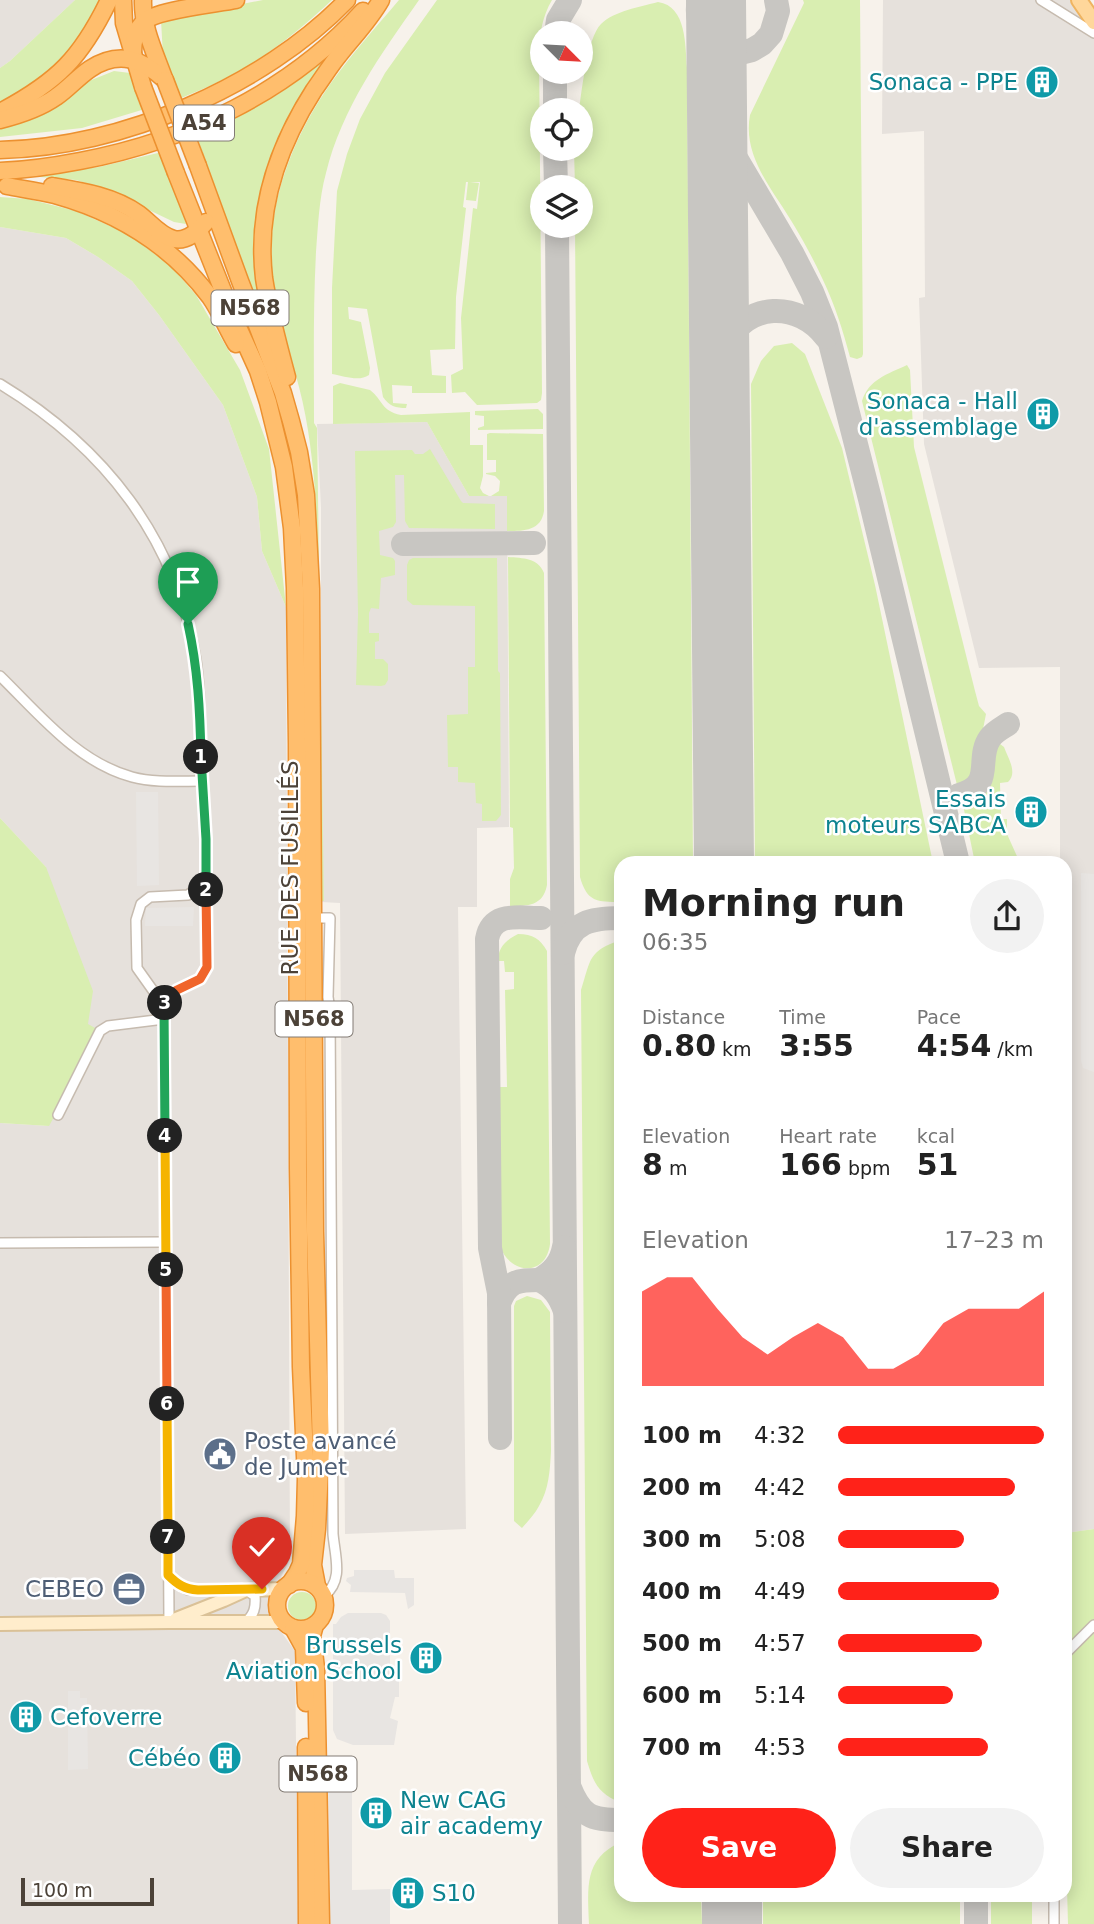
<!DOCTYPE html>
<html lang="en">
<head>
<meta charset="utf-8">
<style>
  :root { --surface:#fff; --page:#f2f2f2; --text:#222; --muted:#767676; --accent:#ff2219 }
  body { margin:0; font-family:"DejaVu Sans",sans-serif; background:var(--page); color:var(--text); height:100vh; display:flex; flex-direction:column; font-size:26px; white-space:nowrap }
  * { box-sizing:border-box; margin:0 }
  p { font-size:23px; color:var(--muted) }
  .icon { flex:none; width:38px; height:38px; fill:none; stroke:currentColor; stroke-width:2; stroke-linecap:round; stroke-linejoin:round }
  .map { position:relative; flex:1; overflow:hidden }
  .panel { position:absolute; left:614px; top:856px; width:458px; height:1046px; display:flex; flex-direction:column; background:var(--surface); border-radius:21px; box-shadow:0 4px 18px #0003 }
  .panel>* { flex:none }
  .needle { width:46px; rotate:114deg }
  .fabs { position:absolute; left:530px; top:21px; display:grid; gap:14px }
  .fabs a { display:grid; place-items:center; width:63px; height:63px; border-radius:50%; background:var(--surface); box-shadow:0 4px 18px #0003; font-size:35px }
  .scale { position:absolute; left:21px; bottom:18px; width:133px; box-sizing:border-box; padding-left:7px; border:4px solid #4c4238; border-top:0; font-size:19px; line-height:24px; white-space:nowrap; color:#4c4238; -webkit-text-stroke:5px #fff; paint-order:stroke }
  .pin { position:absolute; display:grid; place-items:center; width:60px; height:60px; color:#fff; margin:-72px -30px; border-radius:50% 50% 50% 0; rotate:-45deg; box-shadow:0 0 7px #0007 }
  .pin .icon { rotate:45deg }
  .km { position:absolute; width:35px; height:35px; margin:-18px; border-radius:50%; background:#222; color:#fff; font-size:19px; line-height:35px; text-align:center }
  .round { display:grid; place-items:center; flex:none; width:74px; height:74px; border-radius:37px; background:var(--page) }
  .headline { display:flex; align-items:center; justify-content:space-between; height:119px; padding:0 28px }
  h1 { font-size:38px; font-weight:700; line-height:52px }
  .metrics { display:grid; grid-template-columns:repeat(3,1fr); gap:10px; height:119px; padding:7px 28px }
  .metrics div { display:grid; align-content:center }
  .metrics b { font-size:30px; font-weight:700 }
  .metrics small { font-size:19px; font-weight:400 }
  .metrics p { font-size:19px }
  .chart { height:196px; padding:14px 28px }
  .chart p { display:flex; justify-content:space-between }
  .chart svg { width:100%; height:126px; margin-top:7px; fill:var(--accent); opacity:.7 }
  .action { display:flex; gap:14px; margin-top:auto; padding:14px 28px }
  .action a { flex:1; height:80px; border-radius:42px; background:var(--accent); color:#fff; font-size:28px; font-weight:700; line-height:80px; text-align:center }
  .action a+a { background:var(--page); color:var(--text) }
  ul { padding:0 28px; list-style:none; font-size:23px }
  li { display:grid; grid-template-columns:112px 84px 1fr; align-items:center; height:52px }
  li i { height:18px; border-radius:9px; background:var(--accent) }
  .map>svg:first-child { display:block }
  .industrial { fill:#e6e1dc }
  .green { fill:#d9eeb1 }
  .parking { fill:#e8e5e2 }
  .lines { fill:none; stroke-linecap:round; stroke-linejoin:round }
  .taxiway { stroke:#c8c6c2; stroke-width:24 }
  .runway { stroke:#c8c6c2; stroke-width:60 }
  .street-casing { stroke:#c6bbaf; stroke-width:12 }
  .secondary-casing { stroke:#dac197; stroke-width:16 }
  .primary-casing { stroke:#efb461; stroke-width:18 }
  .highway-casing { stroke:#ec9130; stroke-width:19 }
  .street { stroke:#fff; stroke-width:9 }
  .secondary { stroke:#ffedcc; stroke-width:12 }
  .primary { stroke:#ffd79b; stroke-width:14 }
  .highway { stroke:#ffbe6d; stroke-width:16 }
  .highway-bridge-casing { stroke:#ec9130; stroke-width:19; stroke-linecap:butt }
  .highway-bridge { stroke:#ffbe6d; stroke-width:16 }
  .split-1-casing { stroke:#fff; stroke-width:14 }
  .split-2-casing { stroke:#fff; stroke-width:14 }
  .split-3-casing { stroke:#fff; stroke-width:14 }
  .split-4-casing { stroke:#fff; stroke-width:14 }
  .split-5-casing { stroke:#fff; stroke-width:14 }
  .split-6-casing { stroke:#fff; stroke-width:14 }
  .split-7-casing { stroke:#fff; stroke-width:14 }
  .split-8-casing { stroke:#fff; stroke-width:14 }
  .split-1 { stroke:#22a559; stroke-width:9 }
  .split-2 { stroke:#22a559; stroke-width:9 }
  .split-3 { stroke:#f0652b; stroke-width:9 }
  .split-4 { stroke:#22a559; stroke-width:9 }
  .split-5 { stroke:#f5b400; stroke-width:9 }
  .split-6 { stroke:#f0652b; stroke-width:9 }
  .split-7 { stroke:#f5b400; stroke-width:9 }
  .split-8 { stroke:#f5b400; stroke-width:9 }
  .labels { text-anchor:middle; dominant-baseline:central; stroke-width:5; stroke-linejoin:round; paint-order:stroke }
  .shield { fill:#fff; stroke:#827b74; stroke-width:2 }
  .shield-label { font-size:21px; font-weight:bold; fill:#4c4238 }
  .culture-label { font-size:23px; fill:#0d838f; stroke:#fff; text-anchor:end }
  .street-label { font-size:23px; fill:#4c4238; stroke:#fff }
  .service-label { font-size:23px; fill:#4e5e75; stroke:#fff; text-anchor:start }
</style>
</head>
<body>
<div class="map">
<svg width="1094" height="1924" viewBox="0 0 1094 1924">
  <rect width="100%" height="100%" fill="#f7f2eb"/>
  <g class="industrial">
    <path d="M0,0H75L10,61L0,68Z"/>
    <path d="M883,0H1070L1094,38V1529L1066,1533V863H1060V667L979,668L924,444L919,298L925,297L924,131L882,134Z"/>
    <path d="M0,227L66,238L98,257L132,281L159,315L223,405L257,497L262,551L286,607L290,1559L269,1601L271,1618L295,1651L298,1924H0V1123L49,1126L46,867L0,818Z"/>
    <path d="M427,422L469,496H507L509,827L477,828V907H458L466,1529L345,1534L340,903L321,902V508L317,424Z"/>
  </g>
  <g class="green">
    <path d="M75,0H109L52,84L0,110V68L10,61Z"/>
    <path d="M263,0H332C299,31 260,62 220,81C206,88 192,93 179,99L163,56L161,20Z"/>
    <path d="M399,0H419C381,54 342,108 326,173C319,198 318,227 316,252C313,309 314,366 314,423L317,428L324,901H321L316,503C313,464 309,425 299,387C290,351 277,315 273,278C264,209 292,138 331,83C352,54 376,27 399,0Z"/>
    <path d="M437,0H552C542,17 540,33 539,52L542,393L541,400L537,403L477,405L465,392L452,393L451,375L463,369L461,318L473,208L477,209L480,182H470L479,183L476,201L466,200L468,182H466L463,207L466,208L456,297L455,349L430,350L432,375L446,376V393H412V386L392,385L393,403L407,404L406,408C396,408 389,406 383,397L367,309L348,307L349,319L361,322L370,368L369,375C359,382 344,376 332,374V288L337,191L347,154L360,119L385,73Z"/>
    <path d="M803,0H860L863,354L862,357L857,359L850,357C843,331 835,305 823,280C815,262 805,244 795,227C775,192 742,158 750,115L804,3Z"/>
    <path d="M658,2C687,6 685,46 687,68L693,863H621V902C597,902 587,902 580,877L575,226H581V187H575L574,150V149H581V110H579C582,90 587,38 601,24C614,11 640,7 658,2Z"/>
    <path d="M322,63L325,65L306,94L256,248V284L270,338L197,137L277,95Z"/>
    <path d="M114,71L130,73L140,102L145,109L82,128L0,137V124L57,104L89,81Z"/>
    <path d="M162,152L182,203L186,224L174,222L107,190L76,180L28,176L99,167Z"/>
    <path d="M0,197L28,199L76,211L128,234L172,267L196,295L240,370L269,449L286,607L262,551L257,497L223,405L159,315L132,281L98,257L66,238L0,227Z"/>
    <path d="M792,343L805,354L842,448L875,585L933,863H755L751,384L761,361L774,346Z"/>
    <path d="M907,365L910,370L914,447L975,691L979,706L986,714L974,775L969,780L957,785L862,401C869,379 888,374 907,365Z"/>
    <path d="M340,383L370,390C383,400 381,411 401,415L470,412V445H483V476L480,488L483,493L489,496H469L427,422L333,424V386Z"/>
    <path d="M538,409L543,414V429L478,430V428L484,426V416L475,415V411Z"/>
    <path d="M490,433L543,434L544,511C541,531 524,531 507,531V496H491L499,491L500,481L495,476L486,474V473L496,472V460H487V434Z"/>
    <path d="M430,449L461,501L463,503L495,504V529L409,528L405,521L404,475H395L396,522L393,527L379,531L380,555L393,558L395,561V575L381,578L379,609L371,608L369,613V633H379V641L375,642V659H383L388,664V680L385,685L381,686L356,685L358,614L355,451L412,450L415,454H423Z"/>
    <path d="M508,557C523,558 538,558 544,573L547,885C543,906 528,906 510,906V879L514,868L513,828L510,827Z"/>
    <path d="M413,558H497L498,671L500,673L501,815L496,821H482V804L476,803L475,783L458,782V767H448L447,715L468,714V667H475V606L413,605L407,600V565L409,560Z"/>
    <path d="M1000,744L1004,747C1008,758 1018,773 1008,782L1000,783L1001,819H1007V834L1020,863H975L963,805C994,793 985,772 995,746Z"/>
    <path d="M0,818L46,867L93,991L88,1024L97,1029L58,1115L54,1117L49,1126L0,1123Z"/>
    <path d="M518,934C533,934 540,939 547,951L550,1244C546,1277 510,1275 500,1246L499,1087H507L505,990L514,989V972H505L504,961H498C498,947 506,940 518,934Z"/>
    <path d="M621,940V1803C598,1793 594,1784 587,1761L581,990C591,959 588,951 621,940Z"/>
    <path d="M527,1296L541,1300L550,1312L551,1451C550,1470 549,1489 539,1506C535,1514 528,1521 522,1528L514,1521V1306L516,1301Z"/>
    <path d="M1094,1529V1924H1068L1066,1851V1533Z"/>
    <circle cx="302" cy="1606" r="14"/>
    <path d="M621,1842V1895H701L702,1924H589C588,1888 583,1859 621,1842Z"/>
    <rect x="763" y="1895" width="197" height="29"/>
    <rect x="991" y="1895" width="41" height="29"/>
  </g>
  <g class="parking">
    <path d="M136,792H158L159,885L137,886Z"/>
    <path d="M1081,873L1094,874V1072L1083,1068L1081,1061Z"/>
    <path d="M194,907L193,926H145L146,908Z"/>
    <path d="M354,1570H394L395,1578H414V1605L408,1609L405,1593L350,1592L351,1585L346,1581L347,1578L354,1576Z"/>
    <path d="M348,1613H381L386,1615L390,1621V1670H399V1697H395L390,1718L398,1721L394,1745H353L337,1739L333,1730V1624H336L341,1617Z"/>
    <path d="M68,1691H80V1698H87L88,1769L68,1770Z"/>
    <path d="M348,1780V1782H352V1890L390,1889V1924H330L328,1781Z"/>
  </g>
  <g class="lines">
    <g class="taxiway">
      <path d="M699,0C693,27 711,36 717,59"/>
      <path d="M776,0L778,11L771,34L762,44L752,50L732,55L724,62L720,69L718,97L720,131L792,253L812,292L826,327L870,499L958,863"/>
      <path d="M556,33L558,20L570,0"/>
      <path d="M555,72V110"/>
      <path d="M555,149L556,187"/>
      <path d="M557,226L570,1924"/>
      <path d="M720,389C721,374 720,358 726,345C746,301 799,301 826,337"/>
      <path d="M403,544L534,543"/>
      <path d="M959,795C996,785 975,759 990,738C994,732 1002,728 1008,724"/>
      <path d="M723,863L724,861"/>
      <path d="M563,953C571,921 592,918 621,918"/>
      <path d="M564,1247C561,1263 553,1272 539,1280C554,1287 560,1297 565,1311"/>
      <path d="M499,1303C508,1281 517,1280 539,1280"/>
      <path d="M500,1438L499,1293L490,1248L487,939C492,911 519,918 541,918"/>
      <path d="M569,1786C581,1816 590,1820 621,1820"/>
      <path d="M976,1895V1924"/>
    </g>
    <g class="runway">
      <path d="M716,0L724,863"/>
      <path d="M732,1895V1924"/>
    </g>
    <defs>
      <g id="street">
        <path d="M1041,0L1094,33"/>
        <path d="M0,384C104,447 176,538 196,660C202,700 200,741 202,781C203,801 206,820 206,840C207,882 206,924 207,967L200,979L177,990L169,997L164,1006"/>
        <path d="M0,676C39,714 77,762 132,777C154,783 179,781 202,781"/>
        <path d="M313,918H330L328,997L330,1010L333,1534C335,1557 344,1580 324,1596"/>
        <path d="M58,1115L100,1031L108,1026L164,1019"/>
        <path d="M0,1243L165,1242"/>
        <path d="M168,1575L178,1585L188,1590H246L255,1596C256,1608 254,1614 246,1622"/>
        <path d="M169,1622L165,1013L164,1006L137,968L136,920L141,904L150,897L188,895L197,888L205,876"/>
        <path d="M1066,1653L1094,1625"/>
        <path d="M1054,1895V1924"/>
      </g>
      <g id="secondary">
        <path d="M176,1619L224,1600L246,1590L284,1589"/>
        <path d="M0,1624L169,1622H284"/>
      </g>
      <path id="primary" d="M1079,0L1094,22"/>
      <g id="highway">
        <path d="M123,0L124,23L143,87"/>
        <path d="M143,0C142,27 155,53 164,78"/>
        <path d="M133,53C133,42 135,30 144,22C155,10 217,4 236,0"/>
        <path d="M0,112C57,82 81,58 109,0"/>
        <path d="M0,120C20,115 39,109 56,97C68,89 78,77 90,69C119,50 142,59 165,80"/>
        <path d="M0,150C121,148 264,86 347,0"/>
        <path d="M198,166L240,281L283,393L291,421L299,452L306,495L311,589L315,1232L321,1449L317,1529L313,1565L317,1586"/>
        <path d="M0,171C27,170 54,166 80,161C187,141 289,92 363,11"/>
        <path d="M176,173L233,316L258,371L268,402L284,467L292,528L295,588L297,744L298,1168L301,1367L306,1479L305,1516L301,1564L297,1573L289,1585"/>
        <path d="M7,186C23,189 39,191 55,195C116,212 171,245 210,297C220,311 227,329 236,344"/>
        <path d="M52,186C82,191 114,196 139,214C150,222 160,236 174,239C187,242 198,231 206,222"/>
        <path d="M287,377C278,344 269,311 264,278C256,210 278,146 314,90C322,79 330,66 339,55C353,37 369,21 381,0"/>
        <circle cx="301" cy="1605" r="24"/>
        <path d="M315,1625L312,1636L316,1668L321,1924"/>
        <path d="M293,1628L304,1648L306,1703"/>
        <path d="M306,1747L307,1924"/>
      </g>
    </defs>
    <use href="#street" class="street-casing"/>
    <use href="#secondary" class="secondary-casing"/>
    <use href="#primary" class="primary-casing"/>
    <use href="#highway" class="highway-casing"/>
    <use href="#street" class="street"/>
    <use href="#secondary" class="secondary"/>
    <use href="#primary" class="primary"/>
    <use href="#highway" class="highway"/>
    <defs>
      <g id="highway-bridge">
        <path d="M165,80L198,166"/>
        <path d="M143,87L176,173"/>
      </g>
    </defs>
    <use href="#highway-bridge" class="highway-bridge-casing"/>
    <use href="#highway-bridge" class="highway-bridge"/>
  </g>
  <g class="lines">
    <defs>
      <path id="split-1" d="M188,624C198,669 200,711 201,757"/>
      <path id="split-2" d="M201,757L206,839V890"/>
      <path id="split-3" d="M165,1003L169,997L177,990L200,979L207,967L206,890"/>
      <path id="split-4" d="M165,1136L164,1006L165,1003"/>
      <path id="split-5" d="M165,1136L166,1270"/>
      <path id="split-6" d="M166,1270L167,1404"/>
      <path id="split-7" d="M167,1404L168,1537"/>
      <path id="split-8" d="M168,1537V1575C177,1584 184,1589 198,1590L262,1589"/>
    </defs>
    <use href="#split-1" class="split-1-casing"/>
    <use href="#split-2" class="split-2-casing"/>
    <use href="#split-3" class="split-3-casing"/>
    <use href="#split-4" class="split-4-casing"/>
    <use href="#split-5" class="split-5-casing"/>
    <use href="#split-6" class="split-6-casing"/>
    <use href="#split-7" class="split-7-casing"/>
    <use href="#split-8" class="split-8-casing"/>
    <use href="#split-1" class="split-1"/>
    <use href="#split-2" class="split-2"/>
    <use href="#split-3" class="split-3"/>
    <use href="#split-4" class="split-4"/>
    <use href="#split-5" class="split-5"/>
    <use href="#split-6" class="split-6"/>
    <use href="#split-7" class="split-7"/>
    <use href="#split-8" class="split-8"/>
  </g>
  <defs>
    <symbol id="building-disc" viewBox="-11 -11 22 22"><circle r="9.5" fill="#0f9aa8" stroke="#fff"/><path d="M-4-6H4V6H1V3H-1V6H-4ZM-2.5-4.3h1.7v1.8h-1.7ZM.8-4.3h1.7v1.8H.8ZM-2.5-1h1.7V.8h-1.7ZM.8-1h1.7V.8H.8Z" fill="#fff"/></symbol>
    <symbol id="civic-disc" viewBox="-11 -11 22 22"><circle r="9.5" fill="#5c6f8a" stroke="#fff"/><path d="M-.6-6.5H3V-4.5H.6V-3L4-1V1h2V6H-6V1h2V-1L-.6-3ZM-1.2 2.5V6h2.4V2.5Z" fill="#fff"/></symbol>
    <symbol id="office-disc" viewBox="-11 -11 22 22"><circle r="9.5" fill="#5c6f8a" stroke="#fff"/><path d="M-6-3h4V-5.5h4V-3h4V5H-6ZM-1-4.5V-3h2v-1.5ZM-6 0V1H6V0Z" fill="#fff"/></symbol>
  </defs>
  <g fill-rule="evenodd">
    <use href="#building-disc" x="1023" y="63" width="38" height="38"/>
    <use href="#building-disc" x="1024" y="395" width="38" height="38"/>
    <use href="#building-disc" x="1012" y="793" width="38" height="38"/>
    <use href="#civic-disc" x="201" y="1435" width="38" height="38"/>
    <use href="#office-disc" x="110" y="1570" width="38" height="38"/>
    <use href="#building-disc" x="407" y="1639" width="38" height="38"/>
    <use href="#building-disc" x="7" y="1698" width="38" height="38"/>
    <use href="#building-disc" x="206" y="1739" width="38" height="38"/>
    <use href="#building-disc" x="357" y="1794" width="38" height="38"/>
    <use href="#building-disc" x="389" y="1874" width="38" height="38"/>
  </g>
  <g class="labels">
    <g class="shield">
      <rect x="174" y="105.5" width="60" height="35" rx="5"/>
      <rect x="211.5" y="290.5" width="77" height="35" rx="5"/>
      <rect x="275.5" y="1001.5" width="77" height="35" rx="5"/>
      <rect x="279.5" y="1756.5" width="77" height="35" rx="5"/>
    </g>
    <g class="shield-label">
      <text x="204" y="123">A54</text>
      <text x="250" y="308">N568</text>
      <text x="314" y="1019">N568</text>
      <text x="318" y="1774">N568</text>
    </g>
    <g class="culture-label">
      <text x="1018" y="82">Sonaca - PPE</text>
      <text x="1018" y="401">Sonaca - Hall<tspan x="1018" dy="26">d'assemblage</tspan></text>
      <text x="1006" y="799">Essais<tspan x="1006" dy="26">moteurs SABCA</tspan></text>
      <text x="402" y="1645">Brussels<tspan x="402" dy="26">Aviation School</tspan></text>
      <text x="50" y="1717" text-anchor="start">Cefoverre</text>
      <text x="201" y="1758">Cébéo</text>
      <text x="400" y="1800" text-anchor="start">New CAG<tspan x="400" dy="26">air academy</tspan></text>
      <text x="432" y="1893" text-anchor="start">S10</text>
    </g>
    <g class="street-label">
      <text transform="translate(290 868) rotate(-90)">RUE DES FUSILLÉS</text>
    </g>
    <g class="service-label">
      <text x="244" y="1441">Poste avancé<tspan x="244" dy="26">de Jumet</tspan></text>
      <text x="104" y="1589" text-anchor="end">CEBEO</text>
    </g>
  </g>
</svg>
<div class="fabs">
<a><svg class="needle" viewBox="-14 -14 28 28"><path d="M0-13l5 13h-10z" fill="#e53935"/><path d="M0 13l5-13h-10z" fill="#767676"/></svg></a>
<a><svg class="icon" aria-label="locate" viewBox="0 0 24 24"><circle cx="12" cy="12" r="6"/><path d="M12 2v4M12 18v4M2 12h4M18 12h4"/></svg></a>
<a><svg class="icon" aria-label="layers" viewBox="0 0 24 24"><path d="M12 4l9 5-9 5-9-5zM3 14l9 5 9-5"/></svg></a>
</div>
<div class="scale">100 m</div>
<div class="pin" style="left:188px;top:624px;background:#1e9e55"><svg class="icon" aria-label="arrive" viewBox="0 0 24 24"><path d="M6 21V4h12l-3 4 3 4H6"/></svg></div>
<div class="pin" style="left:262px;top:1589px;background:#d93025"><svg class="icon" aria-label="check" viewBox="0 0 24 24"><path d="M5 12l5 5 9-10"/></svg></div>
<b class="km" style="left:201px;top:757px">1</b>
<b class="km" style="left:206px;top:890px">2</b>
<b class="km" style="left:165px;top:1003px">3</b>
<b class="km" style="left:165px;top:1136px">4</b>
<b class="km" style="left:166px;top:1270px">5</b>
<b class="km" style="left:167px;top:1404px">6</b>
<b class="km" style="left:168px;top:1537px">7</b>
<section class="panel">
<div class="headline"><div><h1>Morning run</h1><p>06:35</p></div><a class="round"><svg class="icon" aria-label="share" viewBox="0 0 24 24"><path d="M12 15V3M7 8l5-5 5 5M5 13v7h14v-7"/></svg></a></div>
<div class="metrics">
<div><p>Distance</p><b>0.80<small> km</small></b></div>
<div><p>Time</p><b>3:55</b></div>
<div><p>Pace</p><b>4:54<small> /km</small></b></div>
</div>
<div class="metrics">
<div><p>Elevation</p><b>8<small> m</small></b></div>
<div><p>Heart rate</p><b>166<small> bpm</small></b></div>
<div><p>kcal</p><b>51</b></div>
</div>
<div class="chart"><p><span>Elevation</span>17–23 m</p>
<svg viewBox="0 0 160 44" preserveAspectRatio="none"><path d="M0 44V11L10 6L20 6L30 17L40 27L50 33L60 27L70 22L80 27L90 38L100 38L110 33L120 22L130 17L140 17L150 17L160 11V44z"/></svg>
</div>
<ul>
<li><b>100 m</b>4:32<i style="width:100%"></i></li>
<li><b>200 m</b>4:42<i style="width:86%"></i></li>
<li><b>300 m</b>5:08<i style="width:61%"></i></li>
<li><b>400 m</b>4:49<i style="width:78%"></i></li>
<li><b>500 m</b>4:57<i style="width:70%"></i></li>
<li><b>600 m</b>5:14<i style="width:56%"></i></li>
<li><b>700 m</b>4:53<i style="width:73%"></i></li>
</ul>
<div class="action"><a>Save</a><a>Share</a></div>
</section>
</div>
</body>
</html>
